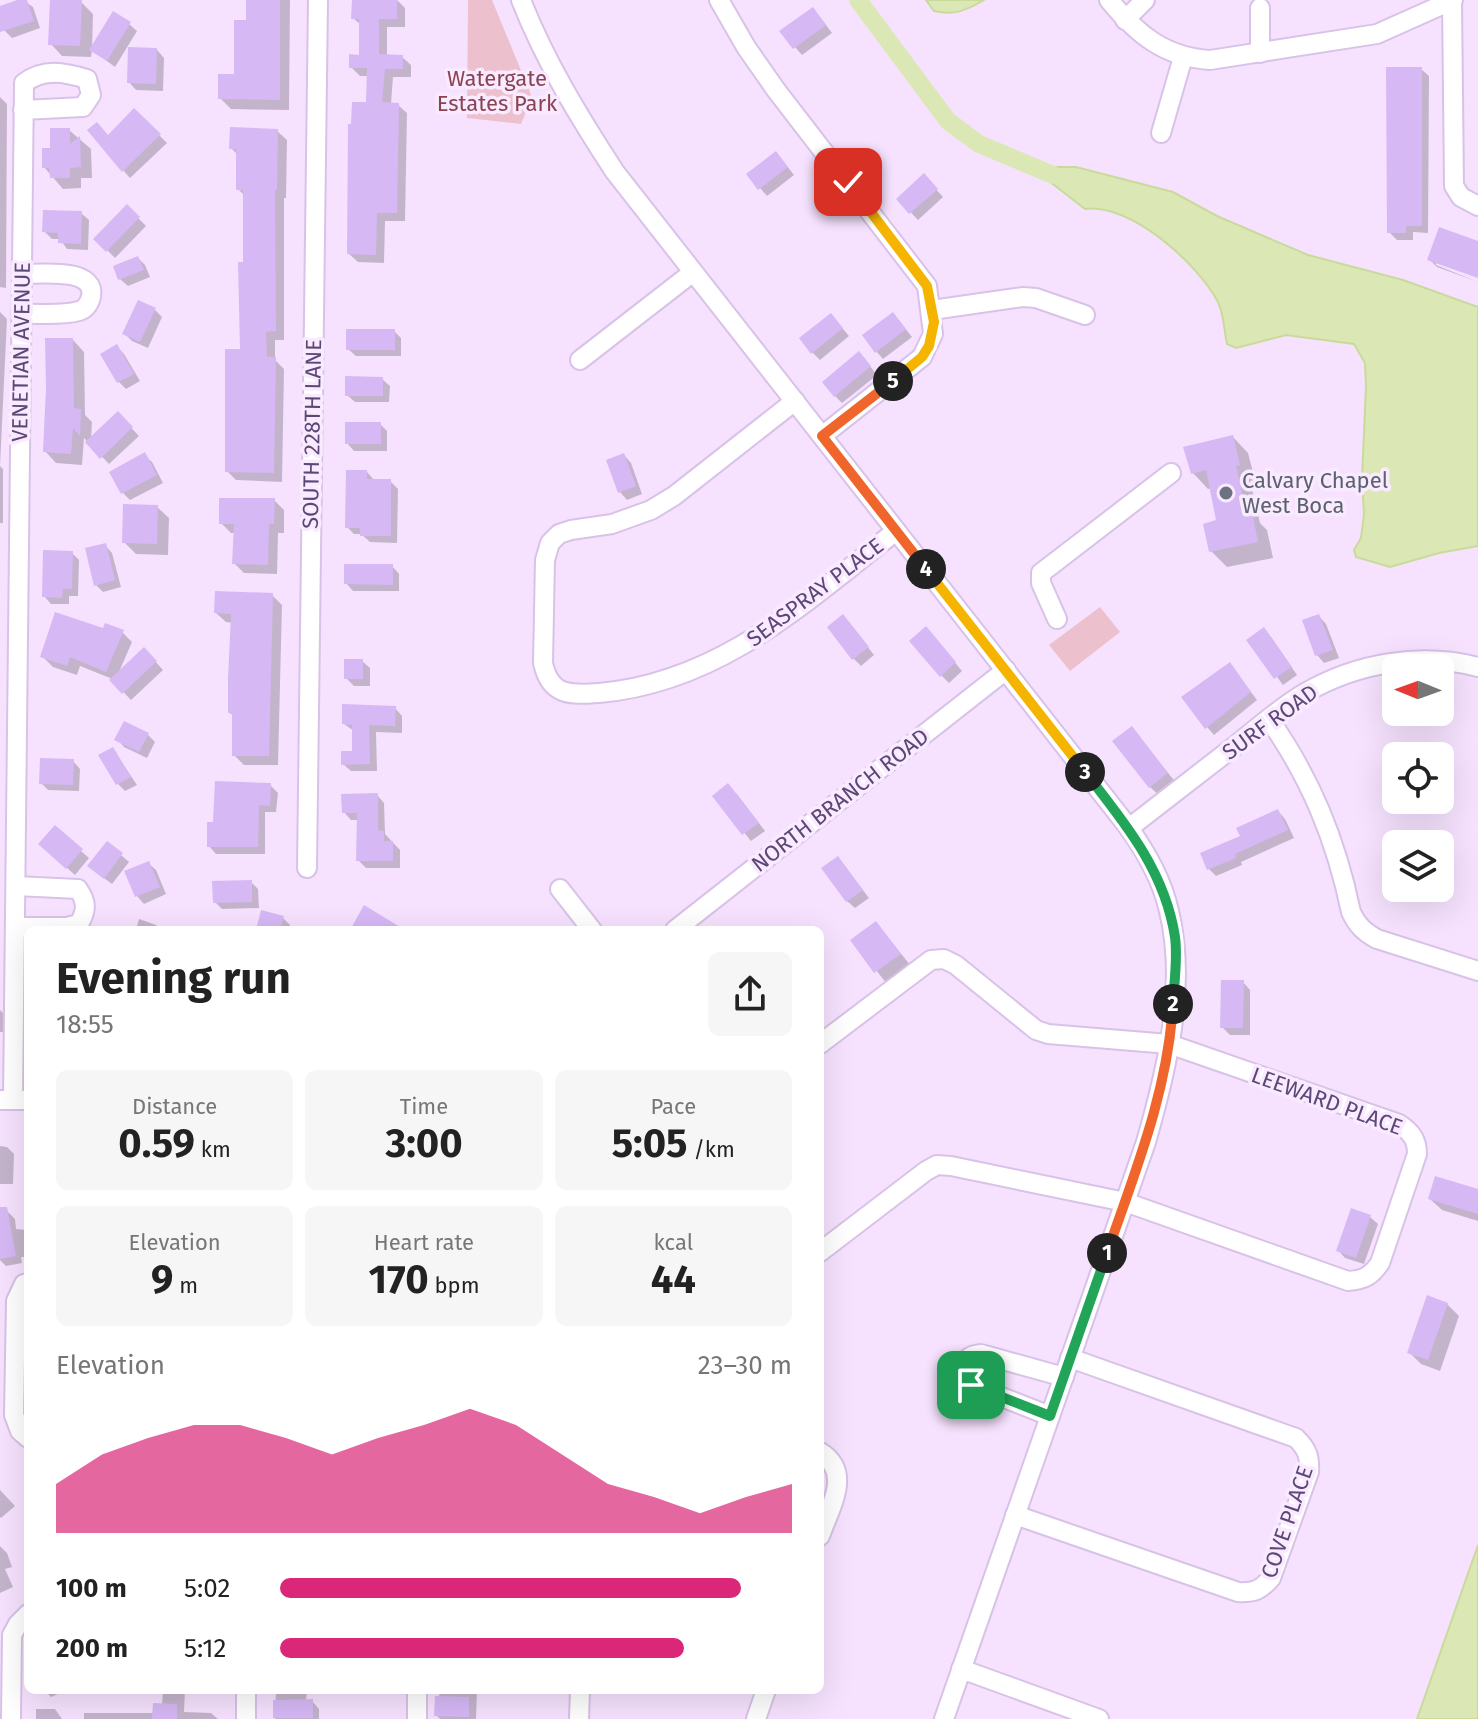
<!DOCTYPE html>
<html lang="en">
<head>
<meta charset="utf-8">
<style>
  :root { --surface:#fff; --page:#f6f6f6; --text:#222; --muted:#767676; --accent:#db2777 }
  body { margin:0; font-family:"Fira Sans",sans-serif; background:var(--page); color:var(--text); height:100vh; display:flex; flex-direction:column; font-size:30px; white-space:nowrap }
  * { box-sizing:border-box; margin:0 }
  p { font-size:26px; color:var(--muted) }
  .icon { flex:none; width:44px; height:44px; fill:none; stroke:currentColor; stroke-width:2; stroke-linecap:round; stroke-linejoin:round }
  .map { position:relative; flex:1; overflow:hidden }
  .side { position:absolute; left:24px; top:926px; width:800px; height:768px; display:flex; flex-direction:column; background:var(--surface); border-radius:12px; box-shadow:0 8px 32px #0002 }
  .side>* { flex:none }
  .needle { width:52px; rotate:271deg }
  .buttons { position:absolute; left:1382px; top:654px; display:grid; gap:16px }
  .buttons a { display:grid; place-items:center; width:72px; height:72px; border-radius:12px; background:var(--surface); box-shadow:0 8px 32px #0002; font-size:40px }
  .pin { position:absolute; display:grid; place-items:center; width:68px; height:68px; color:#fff; margin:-34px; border-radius:16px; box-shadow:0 4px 12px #0006 }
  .km { position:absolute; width:40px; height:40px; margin:-20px; border-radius:50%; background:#222; color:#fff; font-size:22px; line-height:40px; text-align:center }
  .round { display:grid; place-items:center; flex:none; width:84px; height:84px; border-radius:12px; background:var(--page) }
  .headline { display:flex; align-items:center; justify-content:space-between; height:136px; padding:0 32px }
  h1 { font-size:44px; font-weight:700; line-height:60px }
  .metrics { display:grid; grid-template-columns:repeat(3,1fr); gap:12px; height:136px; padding:8px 32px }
  .metrics div { display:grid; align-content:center; border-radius:12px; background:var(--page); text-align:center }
  .metrics b { font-size:40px; font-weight:700 }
  .metrics small { font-size:22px; font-weight:400 }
  .metrics p { font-size:22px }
  .chart { height:224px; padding:16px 32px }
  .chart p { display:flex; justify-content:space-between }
  .chart svg { width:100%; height:144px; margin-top:8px; fill:var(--accent); opacity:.7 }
  ul { padding:0 32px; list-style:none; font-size:26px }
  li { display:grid; grid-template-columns:128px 96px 1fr; align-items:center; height:60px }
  li i { height:20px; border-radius:10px; background:var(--accent) }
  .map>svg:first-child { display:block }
  .green { fill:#ecc0cd }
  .water { fill:#dbe8b5; stroke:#cada9b; stroke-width:2 }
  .shadow { fill:#0003 }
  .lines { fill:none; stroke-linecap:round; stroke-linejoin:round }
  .canal { stroke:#dbe8b5; stroke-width:18 }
  .building { fill:#d6b8f5 }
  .minor-casing { stroke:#d8c2e7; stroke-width:22 }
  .minor { stroke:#fff; stroke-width:18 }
  .split-1-casing { stroke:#fff; stroke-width:16 }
  .split-2-casing { stroke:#fff; stroke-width:16 }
  .split-3-casing { stroke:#fff; stroke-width:16 }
  .split-4-casing { stroke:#fff; stroke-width:16 }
  .split-5-casing { stroke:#fff; stroke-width:16 }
  .split-6-casing { stroke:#fff; stroke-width:16 }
  .split-1 { stroke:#22a559; stroke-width:10 }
  .split-2 { stroke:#f0652b; stroke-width:10 }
  .split-3 { stroke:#22a559; stroke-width:10 }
  .split-4 { stroke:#f5b400; stroke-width:10 }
  .split-5 { stroke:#f0652b; stroke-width:10 }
  .split-6 { stroke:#f5b400; stroke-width:10 }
  .worship-dot { fill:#6b7280; stroke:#f9eaff; stroke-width:3 }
  .labels { text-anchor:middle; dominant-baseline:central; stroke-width:7; stroke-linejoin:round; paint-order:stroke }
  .park-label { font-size:22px; fill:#894351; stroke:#f9eaff }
  .street-label { font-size:22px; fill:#5d4777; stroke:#f9eaff }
  .worship-label { font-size:22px; fill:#5b616d; stroke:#f9eaff; text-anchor:start }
</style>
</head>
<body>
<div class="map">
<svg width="1478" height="1719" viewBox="0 0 1478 1719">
  <rect width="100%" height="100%" fill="#f6e2fe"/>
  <g class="green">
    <path d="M468,0H492L532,97L521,124L467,118Z"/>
    <path d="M1100,607L1120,632L1070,671L1049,645Z"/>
  </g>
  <g class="water">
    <path d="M926,0H984C967,10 954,16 934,11Z"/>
    <path d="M1031,167H1076L1173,192L1217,216L1308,255L1403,280L1478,307V546L1439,553L1390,567L1356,557L1354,550L1361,538L1364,514L1362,479L1366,386L1365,363L1354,344L1286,335L1236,348L1227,344C1224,331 1224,314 1218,302C1197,263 1131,203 1085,209Z"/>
    <path d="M1478,1545V1719H1417Z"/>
  </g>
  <g class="shadow">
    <path d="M23,0L33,7L40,28L12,38L4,30L0,8Z"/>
    <path d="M248,0H290L289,110L231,109L220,98L236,76L248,22Z"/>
    <path d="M354,0H397L405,8V27H387V56L402,57L411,65V77H393L391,104L398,105L407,113L405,221H385L384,263L358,262L349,254L369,76H360L351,67L361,57V25L353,18Z"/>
    <path d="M81,2L93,14L92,50L129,24L137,31L115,67L92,50L91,57L62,56L51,44Z"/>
    <path d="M820,17L832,33L802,55L782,32Z"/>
    <path d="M157,50L164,58L163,91L136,90L129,82Z"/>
    <path d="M1421,69L1429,76L1428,233L1413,232V240H1397L1389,232Z"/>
    <path d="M0,97L7,104L6,288L0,287Z"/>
    <path d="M134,110L167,143L130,178L123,170L108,137Z"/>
    <path d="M69,130L91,149L92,178H81V188L63,189L44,167L52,150Z"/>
    <path d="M277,131L287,140L286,198H284V340H275V360L284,369L282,482L236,480L227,471L242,351L245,196L238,189V155L231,148Z"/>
    <path d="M783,161L794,175L767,196L749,175Z"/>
    <path d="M924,176L943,197L918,220L898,199Z"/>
    <path d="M127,207L146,226L115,258L96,239Z"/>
    <path d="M81,213L89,220L88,250L67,249L60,239H52L44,231Z"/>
    <path d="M1478,243V276L1436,261V265L1478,282L1437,267L1430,260Z"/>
    <path d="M138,258L145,265L150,277L128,286L120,279Z"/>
    <path d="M155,310L162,317L148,348L132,341L124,333Z"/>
    <path d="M0,312L7,319L0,466L3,469V523H0Z"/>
    <path d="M900,322L912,337L883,359L876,351Z"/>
    <path d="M838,323L849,336L820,360L812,352Z"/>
    <path d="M394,331L401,338V356H356L348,349Z"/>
    <path d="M73,340L84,352L85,415L92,422L91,439L118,414L139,436L109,464L84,438L82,465L56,463L45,451Z"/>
    <path d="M117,347L124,354L140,381L126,389L119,382Z"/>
    <path d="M866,361L877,375L842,403L835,396Z"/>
    <path d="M382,379L390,386L389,402H355L347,395Z"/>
    <path d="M380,424L387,431V451H354L347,443Z"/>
    <path d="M1233,437L1248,453L1255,480L1250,481L1260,523L1267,530L1273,558L1227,567L1211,551L1219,522L1212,488L1208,489L1193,473Z"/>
    <path d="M144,455L152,462L163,483L130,500L123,493Z"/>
    <path d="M624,455L631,463L642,494L627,500L620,492Z"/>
    <path d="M367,472L374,480L390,481L398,489L397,543L370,542L361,534H354L347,527Z"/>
    <path d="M274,500L284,510V533H278L277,574L244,573L234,563L235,533H231L221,523Z"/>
    <path d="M157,507L169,518L168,555L136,554L124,542Z"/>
    <path d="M105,545L112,553L121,587L103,592L96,585Z"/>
    <path d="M72,553L79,560L78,596H69V604H51L44,596Z"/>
    <path d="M392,566L399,574V591H353L346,583Z"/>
    <path d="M272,595L282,605L278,765H244L234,755V716L230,713L233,623L226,622L216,613Z"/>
    <path d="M1319,616L1326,624L1339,658L1324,663L1317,655Z"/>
    <path d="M850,624L874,655L861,666L854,659Z"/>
    <path d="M104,630L122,632L132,642L119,672L144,649L163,670L131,700L110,678L80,666L77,675L53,667L43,657Z"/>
    <path d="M933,636L962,671L949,683L941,675Z"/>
    <path d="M1271,637L1297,675L1283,685L1249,640Z"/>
    <path d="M362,661L370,668V686H354L346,678Z"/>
    <path d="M1230,664L1257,700L1214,735L1207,727Z"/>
    <path d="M395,708L402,716V733L376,732L377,771H351L343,764L354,753V731L344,724Z"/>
    <path d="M1131,728L1178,785L1162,798L1150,787Z"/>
    <path d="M147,734L155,742L147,758L124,747L117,739Z"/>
    <path d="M113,749L137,785L125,791L118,784Z"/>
    <path d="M73,761L80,769L79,791L48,790L41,783Z"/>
    <path d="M270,785L278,793L276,812H265V854H216L209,846L215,824Z"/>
    <path d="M736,793L765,831L751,841L715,796Z"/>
    <path d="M377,795L384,803L385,834L400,850V868H366L358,860L359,820H351L344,812Z"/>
    <path d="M1278,811L1285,819L1294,838L1241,862L1242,865L1216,876L1209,869L1243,837Z"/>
    <path d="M55,828L89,858L75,875L48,851Z"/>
    <path d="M107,843L129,862L112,884L97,873Z"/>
    <path d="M838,858L869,898L855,908L847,901Z"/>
    <path d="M148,863L156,870L166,894L144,904L137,896Z"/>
    <path d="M251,882L258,889L259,908L222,909L215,902Z"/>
    <path d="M283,918L290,925L289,930H258Z"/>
    <path d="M139,919L156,925L161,930H136Z"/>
    <path d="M876,923L911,966L887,984L853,941Z"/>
    <path d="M1243,982L1250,990V1035H1230L1222,1027Z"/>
    <path d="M0,1010L7,1017V1032H0Z"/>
    <path d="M0,1146L7,1147L14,1154L13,1184H0Z"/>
    <path d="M1478,1191V1221L1442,1210L1430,1199Z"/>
    <path d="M7,1211L15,1219L16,1229L28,1230V1257H21L22,1263L6,1266L0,1260V1212Z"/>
    <path d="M1370,1217L1378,1224L1364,1264L1345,1258L1338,1250Z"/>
    <path d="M1447,1304L1459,1316L1440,1371L1421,1364L1409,1352Z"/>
    <path d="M0,1490L15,1506L1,1518L0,1517Z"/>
    <path d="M0,1546L7,1553L12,1567L5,1569L13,1587L0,1593Z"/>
    <path d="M44,1690H67L51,1697Z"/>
    <path d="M163,1690H185L184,1712L211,1713L218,1719H84V1713H154L162,1705Z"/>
    <path d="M276,1690H307L306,1701H312L319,1709V1719H275Z"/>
    <path d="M440,1690H477L476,1719H440L436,1715Z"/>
    <path d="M36,1709H55L62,1719H36Z"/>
  </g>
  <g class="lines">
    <path class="canal" d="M858,0L948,121L979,144L1053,175"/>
  </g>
  <g class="building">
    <path d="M17,0H27L34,21L0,32V6Z"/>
    <path d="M50,0H82L80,46L48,45Z"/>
    <path d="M246,0H280V100L218,99V74H234V20H246Z"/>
    <path d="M352,0H397V19H379V54L403,55V69H385L382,102L399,103L397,213H377L376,255L347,254L348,124H351L352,102H366L367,68H349V54L359,55V19H351Z"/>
    <path d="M813,7L826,25L793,49L779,31Z"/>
    <path d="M113,11L131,22L107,61L89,50Z"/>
    <path d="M128,47L157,48L156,84L127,83Z"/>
    <path d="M1386,67H1422V226H1406V233H1387Z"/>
    <path d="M134,108L161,134L122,172L87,130L97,122L108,135Z"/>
    <path d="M230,127L278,129L277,190H275L276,331L266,332L267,357H276L274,473L225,472V349H240L238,262H243V190H236V149H229Z"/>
    <path d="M50,128H70V144L80,136L81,167L70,168V178H50L49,168H42V148H50Z"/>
    <path d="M776,151L788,167L758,190L746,174Z"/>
    <path d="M924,173L938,189L909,214L896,199Z"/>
    <path d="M127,204L140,217L106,252L93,239Z"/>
    <path d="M43,210L82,211L81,244L58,243V233L42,232Z"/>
    <path d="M1439,227L1478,241V278L1427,260Z"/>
    <path d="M138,256L144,270L118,280L113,266Z"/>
    <path d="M138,300L156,308L140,342L122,334Z"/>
    <path d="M893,312L906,329L875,353L862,335Z"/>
    <path d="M831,313L843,328L811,354L799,338Z"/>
    <rect x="346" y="329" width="49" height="21"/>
    <path d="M45,338H73L74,408L81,409L80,436L73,428L71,454L43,452L46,388Z"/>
    <path d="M117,344L134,374L117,383L100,354Z"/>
    <path d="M859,351L871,366L834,397L822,382Z"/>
    <path d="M345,376L383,377V396H345Z"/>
    <path d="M118,411L133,427L100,459L85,442Z"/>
    <rect x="345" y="422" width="36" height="22"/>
    <path d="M1233,435L1240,465L1236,466L1247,513L1252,512L1258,542L1209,552L1203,524L1216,520L1206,470L1191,474L1183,447Z"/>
    <path d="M145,452L157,475L121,494L109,472Z"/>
    <path d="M624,453L636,486L618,493L606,460Z"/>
    <path d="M346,470H367V479H391V536H360V528H345Z"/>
    <path d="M219,498H275L274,524H269L268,565L232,564L234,524H219Z"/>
    <path d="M123,504L158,505L157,544L122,543Z"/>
    <path d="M106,543L115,580L94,586L85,548Z"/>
    <path d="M43,550L73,551L72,589H63L62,598L42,597Z"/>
    <path d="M344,564H393V585L344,584Z"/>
    <path d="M215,591L273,593L269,756H232V713H228V679L231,614L214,613Z"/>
    <path d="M55,612L103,628L105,623L124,630L106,672L70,657L67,666L40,657Z"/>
    <path d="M843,614L869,647L852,660L827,627Z"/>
    <path d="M1319,614L1333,650L1315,656L1302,620Z"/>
    <path d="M926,626L956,662L940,677L909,641Z"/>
    <path d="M1264,627L1292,667L1274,679L1246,640Z"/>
    <path d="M144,647L157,661L122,694L109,680Z"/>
    <rect x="344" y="659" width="19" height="20"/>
    <path d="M1230,662L1251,692L1205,729L1181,697Z"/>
    <path d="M342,704L396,706L395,726L369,725L370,764L341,765V751H352V725L342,724Z"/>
    <path d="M124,721L149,733L139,752L114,740Z"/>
    <path d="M1132,726L1168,773L1149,788L1112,741Z"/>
    <path d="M113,747L131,777L116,785L98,755Z"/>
    <path d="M40,758L74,759L73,785L39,784Z"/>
    <path d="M215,781L271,783L270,806L259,805L258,847H207V822H213Z"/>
    <path d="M728,783L759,823L742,835L712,796Z"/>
    <path d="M378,793V830L384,831V841H393V861H356L357,813H342L341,794Z"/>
    <path d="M1278,809L1288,830L1235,854L1236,858L1207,870L1200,853L1240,836L1236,828Z"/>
    <path d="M55,825L83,849L66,869L38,844Z"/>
    <path d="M107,841L123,853L104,879L87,866Z"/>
    <path d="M838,856L863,890L846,902L821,868Z"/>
    <path d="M149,861L160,887L135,897L124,871Z"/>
    <path d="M252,880V902L213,903L212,881Z"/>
    <path d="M364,905L405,930H350Z"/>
    <path d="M261,910L284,916L280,930H256Z"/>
    <path d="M876,921L901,954L874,973L850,940Z"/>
    <path d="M1221,980H1244L1243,1028H1220Z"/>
    <path d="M1435,1176L1478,1189V1214L1428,1199Z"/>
    <path d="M0,1207H7L16,1256L0,1259Z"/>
    <path d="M1351,1208L1371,1215L1356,1258L1336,1251Z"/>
    <path d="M1427,1295L1448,1303L1428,1360L1407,1353Z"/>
    <path d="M435,1696L469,1697V1717L434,1716Z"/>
    <path d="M313,1699V1718H273V1700Z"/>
    <path d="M153,1703L177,1704V1719H152Z"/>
  </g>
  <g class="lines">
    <defs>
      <g id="minor">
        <path d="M521,0C545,61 579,117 615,172L1129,828C1147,854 1162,880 1169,911C1187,986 1167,1069 1146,1142L944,1719"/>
        <path d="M719,0L746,47L776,90L927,286L933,334L922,357L822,436"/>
        <path d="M1109,0C1137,34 1164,57 1210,60L1377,34L1453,0"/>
        <path d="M1452,0L1454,186L1461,197L1478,206"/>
        <path d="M1260,8V53"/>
        <path d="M1125,20L1145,0"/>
        <path d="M1161,133L1183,57"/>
        <path d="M932,310L1023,297L1036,298L1085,315"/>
        <path d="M21,314C39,313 62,316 79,311C86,309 89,304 91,297C97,267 40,274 22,274"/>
        <path d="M580,360L692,273"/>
        <path d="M795,401L674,496L651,510L612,524L571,530L559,534L550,543L545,560L543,663C550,696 570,695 599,693C719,683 806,602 896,531"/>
        <path d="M1057,619L1041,583V573L1171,473"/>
        <path d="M1269,719C1311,779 1336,840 1351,912C1357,925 1364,932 1377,939L1478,971"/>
        <path d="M1129,828C1163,802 1197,775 1231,749C1255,730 1279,708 1305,693C1357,663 1420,652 1478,667"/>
        <path d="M307,868L318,0"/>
        <path d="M560,889L592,930"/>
        <path d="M15,927H67L79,924C87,910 87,902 78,889L16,886"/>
        <path d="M675,930L1006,670"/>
        <path d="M820,1044L931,960L944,959L956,965L1036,1030L1048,1034L1169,1044L1399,1124C1411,1132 1417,1139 1417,1154L1380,1263C1371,1276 1364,1280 1348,1281L1125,1202L951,1166L937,1165L926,1171L820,1252"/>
        <path d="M0,1100H28"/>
        <path d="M13,1100L24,83C44,68 64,72 87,79L91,95L83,107L23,110"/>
        <path d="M28,1283L24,1284L16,1301L14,1415L20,1431L28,1438"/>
        <path d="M1050,1416L971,1385L963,1374C963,1361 968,1355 981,1354L1064,1377"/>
        <path d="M820,1452C853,1472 830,1507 820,1536"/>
        <path d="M1015,1515L1238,1592C1254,1593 1261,1590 1271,1578L1309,1472C1310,1456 1307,1449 1296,1438L1070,1358"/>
        <path d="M961,1669L1099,1719"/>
        <path d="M11,1719L12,1635L18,1624L28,1614"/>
        <path d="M246,1719V1690"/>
        <path d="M417,1719V1690"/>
        <path d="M579,1719L580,1690"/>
        <path d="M756,1719L766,1690"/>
      </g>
    </defs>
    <use href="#minor" class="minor-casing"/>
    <use href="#minor" class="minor"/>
  </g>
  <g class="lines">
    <defs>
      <path id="split-1" d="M971,1385L1050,1416L1107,1253"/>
      <path id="split-2" d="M1107,1253C1135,1172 1168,1091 1173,1004"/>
      <path id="split-3" d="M1085,772C1125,823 1165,871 1175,937C1178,959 1174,982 1173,1004"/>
      <path id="split-4" d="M926,569L1085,772"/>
      <path id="split-5" d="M893,381L822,436L926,569"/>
      <path id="split-6" d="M848,182L927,286L934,322L929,346L922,357L893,381"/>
    </defs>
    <use href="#split-1" class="split-1-casing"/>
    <use href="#split-2" class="split-2-casing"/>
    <use href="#split-3" class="split-3-casing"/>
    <use href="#split-4" class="split-4-casing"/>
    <use href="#split-5" class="split-5-casing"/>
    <use href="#split-6" class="split-6-casing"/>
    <use href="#split-1" class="split-1"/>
    <use href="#split-2" class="split-2"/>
    <use href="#split-3" class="split-3"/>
    <use href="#split-4" class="split-4"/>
    <use href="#split-5" class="split-5"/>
    <use href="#split-6" class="split-6"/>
  </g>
  <circle class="worship-dot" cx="1226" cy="493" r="8"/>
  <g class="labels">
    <g class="park-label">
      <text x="497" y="78">Watergate<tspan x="497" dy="25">Estates Park</tspan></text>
    </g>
    <g class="street-label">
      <text transform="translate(21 352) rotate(-89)">VENETIAN AVENUE</text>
      <text transform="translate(312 434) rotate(-89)">SOUTH 228TH LANE</text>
      <text transform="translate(815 592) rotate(-37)">SEASPRAY PLACE</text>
      <text transform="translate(1270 722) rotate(-36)">SURF ROAD</text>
      <text transform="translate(840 800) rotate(-38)">NORTH BRANCH ROAD</text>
      <text transform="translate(1327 1101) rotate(20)">LEEWARD PLACE</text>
      <text transform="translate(1287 1522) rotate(-71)">COVE PLACE</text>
    </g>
    <g class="worship-label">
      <text x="1242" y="480">Calvary Chapel<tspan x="1242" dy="25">West Boca</tspan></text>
    </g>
  </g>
</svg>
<div class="buttons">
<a><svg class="needle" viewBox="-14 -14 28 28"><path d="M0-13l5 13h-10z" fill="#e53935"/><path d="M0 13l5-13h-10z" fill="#767676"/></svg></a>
<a><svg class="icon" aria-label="locate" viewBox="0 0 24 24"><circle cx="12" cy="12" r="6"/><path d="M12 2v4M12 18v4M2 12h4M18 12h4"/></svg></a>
<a><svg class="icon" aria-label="layers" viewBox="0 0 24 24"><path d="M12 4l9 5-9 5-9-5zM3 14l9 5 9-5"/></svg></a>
</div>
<div class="pin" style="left:971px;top:1385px;background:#1e9e55"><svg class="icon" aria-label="arrive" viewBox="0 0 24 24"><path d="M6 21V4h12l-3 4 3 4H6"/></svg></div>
<div class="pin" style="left:848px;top:182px;background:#d93025"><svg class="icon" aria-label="check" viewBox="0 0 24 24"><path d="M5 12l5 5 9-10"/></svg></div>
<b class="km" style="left:1107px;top:1253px">1</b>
<b class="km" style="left:1173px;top:1004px">2</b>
<b class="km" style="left:1085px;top:772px">3</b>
<b class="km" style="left:926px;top:569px">4</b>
<b class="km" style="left:893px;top:381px">5</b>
<section class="side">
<div class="headline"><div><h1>Evening run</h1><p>18:55</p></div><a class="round"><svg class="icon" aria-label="share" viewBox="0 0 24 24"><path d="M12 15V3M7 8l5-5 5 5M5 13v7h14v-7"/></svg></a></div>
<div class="metrics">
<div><p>Distance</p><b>0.59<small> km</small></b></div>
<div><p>Time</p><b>3:00</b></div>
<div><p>Pace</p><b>5:05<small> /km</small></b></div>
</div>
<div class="metrics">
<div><p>Elevation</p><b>9<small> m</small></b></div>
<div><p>Heart rate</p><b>170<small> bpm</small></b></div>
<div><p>kcal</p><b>44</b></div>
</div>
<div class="chart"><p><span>Elevation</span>23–30 m</p>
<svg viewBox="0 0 160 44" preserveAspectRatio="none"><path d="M0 44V29L10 20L20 15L30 11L40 11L50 15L60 20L70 15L80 11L90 6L100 11L110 20L120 29L130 33L140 38L150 33L160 29V44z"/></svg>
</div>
<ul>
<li><b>100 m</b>5:02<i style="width:90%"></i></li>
<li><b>200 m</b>5:12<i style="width:79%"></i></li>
</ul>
</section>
</div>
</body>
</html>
